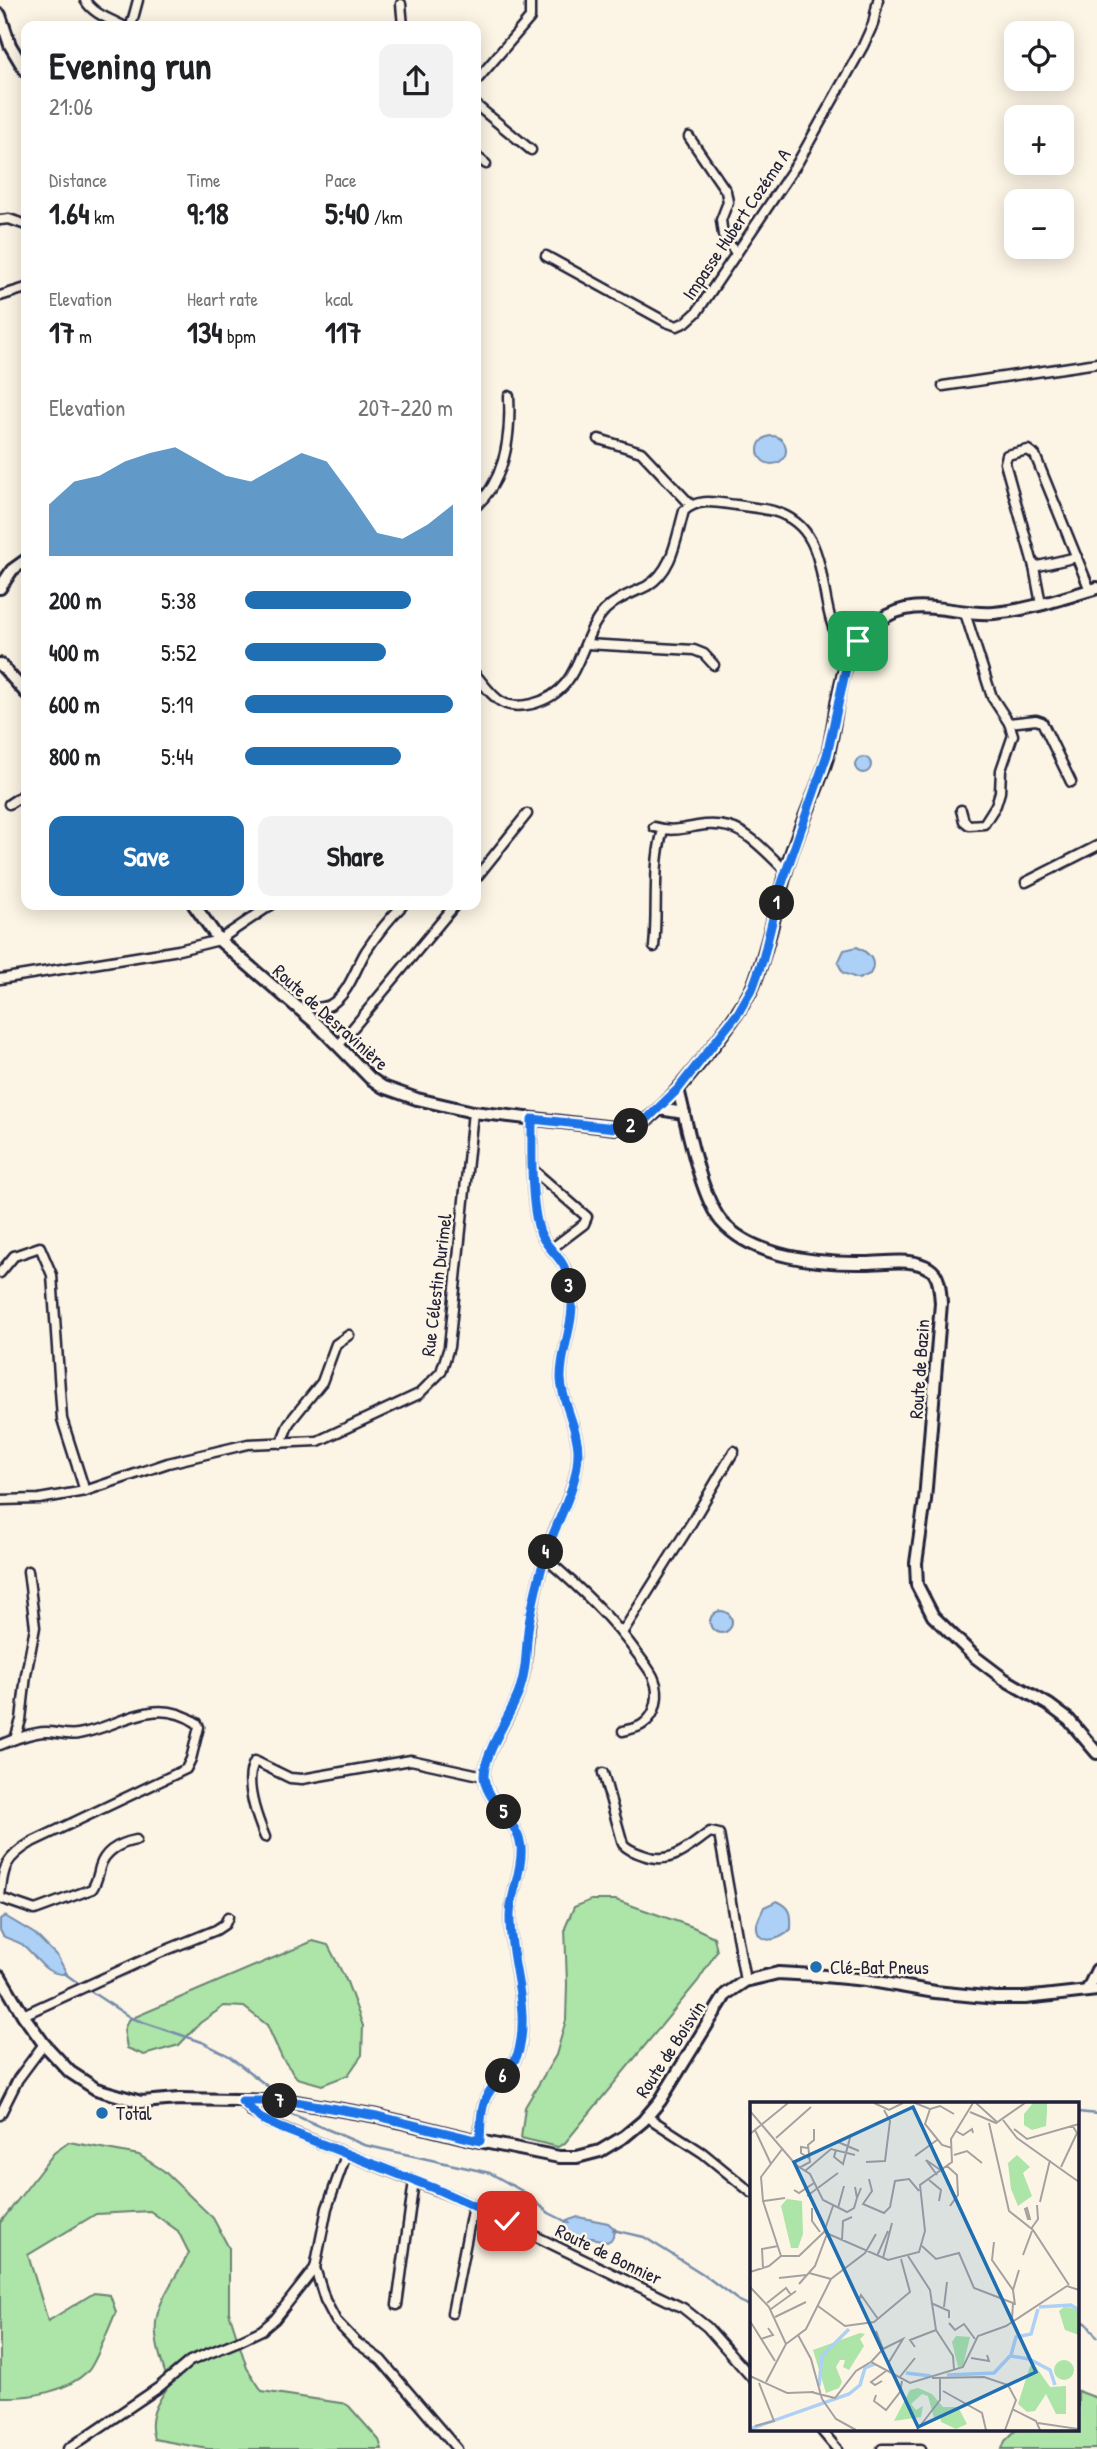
<!DOCTYPE html>
<html lang="en">
<head>
<meta charset="utf-8">
<style>
  :root { --surface:#fff; --page:#f2f2f2; --text:#202124; --muted:#757577; --accent:#1f6fb2 }
  body { margin:0; font-family:"Patrick Hand",sans-serif; background:var(--page); color:var(--text); height:100vh; display:flex; flex-direction:column; font-size:26px; white-space:nowrap }
  * { box-sizing:border-box; margin:0 }
  p { font-size:23px; color:var(--muted) }
  .icon { flex:none; width:38px; height:38px; fill:none; stroke:currentColor; stroke-width:2; stroke-linecap:round; stroke-linejoin:round }
  .map { position:relative; flex:1; overflow:hidden }
  .details { position:absolute; left:21px; top:21px; width:460px; height:889px; display:flex; flex-direction:column; background:var(--surface); border-radius:14px; box-shadow:0 4px 18px #0003 }
  .details>* { flex:none }
  .tools { position:absolute; left:1004px; top:21px; display:grid; gap:14px }
  .tools a { display:grid; place-items:center; width:70px; height:70px; border-radius:14px; background:var(--surface); box-shadow:0 4px 18px #0003; font-size:35px }
  .pin { position:absolute; display:grid; place-items:center; width:60px; height:60px; color:#fff; margin:-30px; border-radius:14px; box-shadow:0 4px 10px #0006 }
  .km { position:absolute; width:35px; height:35px; margin:-18px; border-radius:50%; background:#222; color:#fff; font-size:19px; line-height:35px; text-align:center }
  .round { display:grid; place-items:center; flex:none; width:74px; height:74px; border-radius:14px; background:var(--page) }
  .head { display:flex; align-items:center; justify-content:space-between; height:119px; padding:0 28px }
  h1 { font-size:38px; font-weight:800; line-height:52px }
  .stats { display:grid; grid-template-columns:repeat(3,1fr); gap:10px; height:119px; padding:7px 28px }
  .stats div { display:grid; align-content:center }
  .stats b { font-size:30px; font-weight:800 }
  .stats small { font-size:19px; font-weight:400 }
  .stats p { font-size:19px }
  .chart { height:196px; padding:14px 28px }
  .chart p { display:flex; justify-content:space-between }
  .chart svg { width:100%; height:126px; margin-top:7px; fill:var(--accent); opacity:.7 }
  .cta { display:flex; gap:14px; margin-top:auto; padding:14px 28px }
  .cta a { flex:1; height:80px; border-radius:14px; background:var(--accent); color:#fff; font-size:28px; font-weight:800; line-height:80px; text-align:center }
  .cta a+a { background:var(--page); color:var(--text) }
  ul { padding:0 28px; list-style:none; font-size:23px }
  li { display:grid; grid-template-columns:112px 84px 1fr; align-items:center; height:52px }
  li i { height:18px; border-radius:9px; background:var(--accent) }
  .map>svg:first-child { display:block }
  .green { fill:#ade4a8; stroke:#688372; stroke-width:2 }
  .water { fill:#add1f6; stroke:#758bab; stroke-width:2 }
  .lines { fill:none; stroke-linecap:round; stroke-linejoin:round }
  .stream { stroke:#758bab; stroke-width:2.5 }
  .street-casing { stroke:#22223b; stroke-width:13 }
  .secondary-casing { stroke:#22223b; stroke-width:16 }
  .street { stroke:#fcf5e5; stroke-width:8 }
  .secondary { stroke:#fcf5e5; stroke-width:10 }
  .route-casing { stroke:#fff; stroke-width:14 }
  .route { stroke:#1a73e8; stroke-width:9 }
  .poi-dot { fill:#1f6fb2; stroke:#fcf5e5; stroke-width:2.5 }
  .labels { text-anchor:middle; dominant-baseline:central; stroke-width:5; stroke-linejoin:round; paint-order:stroke }
  .street-label { font-size:19px; fill:#22223b; stroke:#fcf5e5 }
  .poi-label { font-size:19px; fill:#22223b; stroke:#fcf5e5; text-anchor:start }
  .inset-river { fill:none; stroke:#add1f6; stroke-width:3.5 }
  .inset-road { fill:none; stroke:#a5a1a1; stroke-width:2 }
  .view { fill:#1f6fb2; fill-opacity:0.15; stroke:#1f6fb2; stroke-width:3.5 }
  .inset-edge { fill:none; stroke:#22223b; stroke-width:3.5 }
</style>
</head>
<body>
<div class="map">
<svg width="1097" height="2449" viewBox="0 0 1097 2449">
  <rect width="100%" height="100%" fill="#fcf5e5"/>
  <filter id="ink" filterUnits="userSpaceOnUse"><feTurbulence type="fractalNoise" baseFrequency=".0143" numOctaves="2"/><feDisplacementMap in="SourceGraphic" scale="14" xChannelSelector="R" yChannelSelector="G"/><feConvolveMatrix kernelMatrix="1 2 1 2 8 2 1 2 1" color-interpolation-filters="sRGB"/></filter>
  <g filter="url(#ink)">
    <g class="green">
      <path d="M591,1900H616L693,1927L714,1937L717,1951L698,1981L565,2143L558,2147L521,2138L525,2107L556,2055L566,2020L567,1984L565,1928L574,1907Z"/>
      <path d="M313,1941L328,1945L347,1982L363,2026L362,2055L348,2075L322,2085L297,2078L282,2058L267,2025L244,2007L224,2006L200,2023L179,2045L144,2055L127,2048L124,2030L128,2020Z"/>
      <path d="M69,2142L139,2155L164,2171L213,2218L229,2248V2312L247,2368L262,2391L347,2404L379,2440L382,2449H208L154,2439C147,2418 157,2403 169,2385C163,2366 154,2343 156,2322C159,2298 178,2274 189,2253L178,2231L150,2211L96,2214L28,2255L48,2321L94,2293L110,2295L116,2312C110,2324 96,2363 88,2371C65,2393 29,2398 0,2397V2223L54,2153Z"/>
      <path d="M1078,2391L1097,2398V2449H1002L1005,2441L1016,2430H1078Z"/>
    </g>
    <g class="water">
      <circle cx="772" cy="450" r="14"/>
      <circle cx="863" cy="765" r="8"/>
      <path d="M857,947C869,953 878,961 870,974L859,979L843,973L838,963L844,950Z"/>
      <circle cx="721" cy="1622" r="11"/>
      <path d="M777,1901C791,1907 792,1914 791,1929C781,1941 755,1947 757,1924C758,1919 762,1912 764,1907Z"/>
      <path d="M5,1916L35,1934L58,1957L67,1974C42,1975 39,1958 24,1946C19,1941 9,1940 3,1936L0,1930V1919Z"/>
      <path d="M578,2217L608,2223L616,2230L612,2239L607,2242L593,2238L567,2239L563,2231L566,2221Z"/>
    </g>
    <g class="lines">
      <g class="stream">
        <path d="M64,1973L81,1985"/>
        <path d="M87,1989L131,2018L202,2042L229,2056L276,2093L279,2099"/>
        <path d="M283,2104L287,2112L364,2145L490,2173L524,2192L549,2213L569,2223"/>
        <path d="M1078,2112L1097,2114"/>
        <path d="M613,2230L644,2237L703,2274L739,2301L752,2307"/>
        <path d="M1078,2320L1086,2323L1097,2337"/>
      </g>
      <defs>
        <g id="street">
          <path d="M85,0C93,14 110,19 123,26"/>
          <path d="M401,4L403,26"/>
          <path d="M131,26L138,0"/>
          <path d="M476,81L530,18V0"/>
          <path d="M476,105L531,150"/>
          <path d="M689,137L726,191L728,202L721,220L723,235L736,253"/>
          <path d="M476,156L486,164"/>
          <path d="M0,220L9,219L26,225"/>
          <path d="M546,256L666,322L677,326L686,322L697,312L798,162L863,46L873,24L878,0"/>
          <path d="M0,296L26,288"/>
          <path d="M943,386L1097,363"/>
          <path d="M599,439L641,452L691,505"/>
          <path d="M476,506C506,479 511,435 509,396"/>
          <path d="M1034,567L1077,557"/>
          <path d="M1041,604L1034,567L1005,463L1007,455L1028,450L1035,455L1090,590"/>
          <path d="M586,644L694,650L704,654L714,665"/>
          <path d="M476,675C494,697 501,711 532,704C584,691 576,641 605,610C617,598 633,593 647,586C673,571 676,538 684,511C698,497 718,503 736,505C748,507 761,508 773,511C827,526 818,582 832,624C836,637 841,648 848,659"/>
          <path d="M1009,723L1036,720L1042,722L1071,782"/>
          <path d="M9,804L26,793"/>
          <path d="M961,810L964,821L969,825L984,824L996,805L1000,792L1001,770L1013,735L1009,723L992,697L965,613"/>
          <path d="M654,827C670,832 682,829 698,826C741,819 757,844 786,871"/>
          <path d="M476,878L527,814"/>
          <path d="M1026,882L1097,846"/>
          <path d="M654,947C658,907 652,868 663,830"/>
          <path d="M0,979L179,950L219,940L271,905"/>
          <path d="M298,1009C308,1008 321,1009 330,1005C349,994 355,969 366,951C377,934 389,919 403,905"/>
          <path d="M338,1046L455,905"/>
          <path d="M532,1169L587,1217L584,1224L551,1249"/>
          <path d="M0,1273L14,1256L40,1247L52,1275L62,1419L85,1491"/>
          <path d="M281,1443L289,1423L322,1382L336,1344L349,1335"/>
          <path d="M0,1500L39,1499L85,1491L168,1463L248,1444L318,1441L419,1394L441,1372L449,1347L473,1112"/>
          <path d="M544,1557C580,1588 612,1618 639,1656C644,1663 651,1671 654,1679C660,1693 657,1715 643,1724C638,1728 630,1729 623,1731"/>
          <path d="M622,1633L692,1522L734,1451"/>
          <path d="M0,1745L15,1739L21,1720L26,1675L35,1627L28,1571"/>
          <path d="M603,1773L623,1844C628,1850 635,1852 643,1855C671,1866 687,1848 710,1832L719,1834L745,1981"/>
          <path d="M265,1837C257,1818 243,1780 255,1761L290,1778L302,1779L411,1760L484,1776"/>
          <path d="M0,1897C3,1867 5,1858 32,1842L186,1769L191,1759L199,1727L197,1723C154,1694 120,1727 78,1734C67,1736 58,1732 46,1732C35,1732 25,1736 15,1739"/>
          <path d="M0,1898L35,1910L92,1889C97,1882 98,1875 100,1867C105,1850 121,1843 136,1840"/>
          <path d="M23,2015L159,1953L216,1930L225,1924L228,1917"/>
          <path d="M242,2101L253,2113L268,2122L461,2200L683,2308L707,2327L752,2378"/>
          <path d="M0,2115L18,2079L44,2044"/>
          <path d="M646,2116L703,2153L752,2193"/>
          <path d="M479,2141C481,2126 480,2107 488,2094C497,2078 514,2069 519,2050C530,2005 509,1962 510,1916C510,1894 523,1870 521,1847C518,1820 485,1801 484,1776C484,1753 512,1715 519,1692C528,1667 526,1648 530,1623C533,1602 538,1580 544,1560C553,1524 578,1490 578,1452C578,1427 562,1404 561,1379C560,1350 576,1322 571,1293C570,1284 567,1270 562,1263C555,1252 544,1244 540,1232C530,1205 532,1149 532,1119"/>
          <path d="M315,2268L325,2300L336,2321L356,2342L381,2360L457,2449"/>
          <path d="M397,2305L414,2181"/>
          <path d="M452,2313L473,2206"/>
          <path d="M821,2430L837,2449"/>
          <path d="M68,2449L158,2388L190,2361L241,2340L262,2330L275,2319L315,2268L327,2208L346,2155"/>
          <path d="M882,2449H921"/>
        </g>
        <g id="secondary">
          <path d="M0,15L10,45L26,72"/>
          <path d="M0,588L12,570L26,560"/>
          <path d="M0,664L26,693"/>
          <path d="M194,905L219,940L318,1025L370,1078L383,1087L417,1099L473,1112L615,1128C626,1127 637,1126 646,1120C670,1105 743,1011 754,984C770,943 777,899 790,857C801,823 817,791 827,758C839,713 835,652 877,622C917,593 950,616 994,613C1029,610 1064,598 1097,588"/>
          <path d="M678,1089C687,1124 700,1195 721,1221C753,1258 820,1264 866,1263C886,1263 912,1257 930,1269C940,1275 940,1292 941,1303L925,1500L916,1563L917,1585L933,1616L975,1657L1004,1679L1049,1705L1069,1720L1097,1753"/>
          <path d="M659,1109L684,1113"/>
          <path d="M0,1976L23,2015L44,2044L70,2072L96,2089L141,2102L179,2099L290,2101L377,2116L479,2141L559,2157H577L600,2151L625,2136L643,2121L660,2101L726,1994L745,1981L778,1973L814,1975L866,1980L935,1992L996,1998H1025L1097,1990"/>
          <path d="M1087,1991L1097,1970"/>
        </g>
      </defs>
      <use href="#street" class="street-casing"/>
      <use href="#secondary" class="secondary-casing"/>
      <use href="#street" class="street"/>
      <use href="#secondary" class="secondary"/>
    </g>
  </g>
  <g class="lines" filter="url(#ink)">
    <defs>
      <path id="route" d="M507,2221L436,2189L276,2126L260,2118L242,2101H290L377,2116L480,2141C481,2126 480,2107 488,2094C497,2078 514,2069 519,2050C530,2004 509,1962 510,1916C510,1894 523,1870 521,1847C518,1820 485,1801 484,1776C484,1753 511,1715 519,1692C528,1665 525,1649 529,1623C533,1602 538,1580 544,1560C554,1524 578,1490 578,1452C578,1427 562,1404 561,1379C560,1350 576,1322 571,1293C569,1284 567,1270 562,1263C555,1252 544,1244 540,1232C530,1205 532,1149 532,1119L615,1128L634,1125L646,1120L678,1089L738,1013L753,987L763,959L780,889L827,755L848,659L858,641"/>
    </defs>
    <use href="#route" class="route-casing"/>
    <use href="#route" class="route"/>
  </g>
  <g class="poi-dot">
    <circle cx="816" cy="1967" r="7"/>
    <circle cx="102" cy="2113" r="7"/>
  </g>
  <g class="labels">
    <g class="street-label">
      <text transform="translate(736 224) rotate(-56)">Impasse Hubert Cozéma A</text>
      <text transform="translate(331 1017) rotate(42)">Route de Desravinière</text>
      <text transform="translate(436 1285) rotate(-83)">Rue Célestin Durimel</text>
      <text transform="translate(919 1369) rotate(-86)">Route de Bazin</text>
      <text transform="translate(670 2049) rotate(-57)">Route de Boisvin</text>
      <text transform="translate(609 2254) rotate(26)">Route de Bonnier</text>
    </g>
    <g class="poi-label">
      <text x="830" y="1967">Clé-Bat Pneus</text>
      <text x="116" y="2113">Total</text>
    </g>
  </g>
  <g transform="translate(750 2102)">
    <rect width="329" height="329" fill="#fcf5e5"/>
    <path d="M283,1H297V10L296,24L282,28L274,23V12ZM267,53L280,65L273,71L282,94L268,104L261,87L258,61ZM37,97L52,99L53,132L48,146H41L31,104ZM314,205L329,206V233L315,228L309,209ZM110,231L115,232L110,237L114,244L99,268L93,265L95,258H90L86,265L92,280L89,286L76,291L63,248ZM206,234L220,235L213,264L208,265L202,240ZM304 268a10 10 0 1 1 20 0a10 10 0 1 1-20 0ZM280,264L286,265L300,285L316,284V312H306L296,292L285,309L277,310L268,302ZM168,286L182,292L193,305H208L217,322L206,327L191,320L190,314L184,316L178,294L172,292L161,302L166,308L173,304L171,315L144,319L160,288Z" fill="#ade4a8"/>
    <path class="inset-river" d="M289,205L321,203L329,208M261,254L279,257L300,268L305,283M156,271L181,274M197,273L244,271L261,253L266,235L281,232L288,207M69,284L72,254L99,227M0,327L99,292L110,283L115,266L125,262"/>
    <path class="inset-road" d="M124,1L139,8L153,1M165,1L180,7L175,22L192,43L202,46M226,1L247,20M180,7L190,4L204,12M0,9L46,63L60,72L73,98L97,110L104,106L107,96M220,10L246,21L275,1M253,18L267,36L329,80M239,21L259,109L283,128L319,183M264,27L277,37L329,22M5,28L21,62M206,29L213,33L222,27L223,31M0,32L38,1M26,36L61,5M88,40L109,49M58,46L51,45V51L60,57M86,48L84,55L93,62L101,32M204,53L217,49L232,61M165,54L187,38M116,60L135,59L140,19L134,8M197,64L207,73L208,93L200,104M311,65L327,31L322,23M49,66L60,60L58,43L64,38V27M55,69L81,47L105,53M187,73L176,58L192,69M119,77L122,89L113,102L134,111L140,105L145,79L159,77L169,89M179,78L191,88L189,99M105,85L107,96L111,86M44,88L49,91L64,81M57,94L88,71M14,99L35,96M290,100L300,58M62,106V119L70,130M88,106L94,84M277,106L280,117H278L275,107ZM281,127L288,117L287,103M74,130L138,158L169,150L175,129L170,83L202,60L201,37L223,1M74,130L83,104M92,138L93,119L102,115M244,140L242,158L263,188M172,144L186,157L209,151L224,186L263,201L262,218M273,153L282,129M31,154L13,99L11,75L33,46M127,154L138,129M158,154L180,188L186,228L203,254L204,267M133,156L142,121M13,166L12,147L28,144M0,170L19,164L31,154H49L74,130M59,171L81,177M29,176L56,173M49,182L65,164L77,132M0,185L19,205L36,242L16,280M108,200L111,193L128,217M17,201L36,186L41,193M181,201L199,209V216M265,203L263,188L269,168M68,204L95,224L124,220L160,190L151,157M194,205L197,180M21,207L46,189M25,215L56,200M0,219L25,259M199,221L205,228L214,222L225,237M48,233L61,257L72,297M11,237L23,233L18,226M36,242L56,227L81,177L115,151L126,132M165,245L160,238L186,228M133,247L153,237L139,260L140,269M221,256L239,259L237,253M121,260L133,247L126,229M0,274L37,291L64,290M149,276L165,256M182,276L234,275L258,283L266,298L255,328M132,279L125,283L121,280L136,269M193,289L232,311L236,328M61,290L85,296L106,269L121,260L160,281L213,265L228,234L256,224L317,184L329,188M126,293L124,299L136,308L150,290L152,279M72,297L86,317L106,328M262,307L286,319L290,328M288,321L328,327M5,324L24,319L9,281M167,328L190,298V277"/>
    <path class="view" d="M163,5L286,270L168,325L44,60Z"/>
    <rect width="329" height="329" class="inset-edge"/>
  </g>
</svg>
<div class="tools">
<a><svg class="icon" aria-label="locate" viewBox="0 0 24 24"><circle cx="12" cy="12" r="6"/><path d="M12 2v4M12 18v4M2 12h4M18 12h4"/></svg></a>
<a>+</a>
<a>−</a>
</div>
<div class="pin" style="left:858px;top:641px;background:#1e9e55"><svg class="icon" aria-label="arrive" viewBox="0 0 24 24"><path d="M6 21V4h12l-3 4 3 4H6"/></svg></div>
<div class="pin" style="left:507px;top:2221px;background:#d93025"><svg class="icon" aria-label="check" viewBox="0 0 24 24"><path d="M5 12l5 5 9-10"/></svg></div>
<b class="km" style="left:777px;top:903px">1</b>
<b class="km" style="left:631px;top:1126px">2</b>
<b class="km" style="left:569px;top:1286px">3</b>
<b class="km" style="left:546px;top:1552px">4</b>
<b class="km" style="left:504px;top:1812px">5</b>
<b class="km" style="left:503px;top:2076px">6</b>
<b class="km" style="left:280px;top:2101px">7</b>
<section class="details">
<div class="head"><div><h1>Evening run</h1><p>21:06</p></div><a class="round"><svg class="icon" aria-label="share" viewBox="0 0 24 24"><path d="M12 15V3M7 8l5-5 5 5M5 13v7h14v-7"/></svg></a></div>
<div class="stats">
<div><p>Distance</p><b>1.64<small> km</small></b></div>
<div><p>Time</p><b>9:18</b></div>
<div><p>Pace</p><b>5:40<small> /km</small></b></div>
</div>
<div class="stats">
<div><p>Elevation</p><b>17<small> m</small></b></div>
<div><p>Heart rate</p><b>134<small> bpm</small></b></div>
<div><p>kcal</p><b>117</b></div>
</div>
<div class="chart"><p><span>Elevation</span>207–220 m</p>
<svg viewBox="0 0 160 44" preserveAspectRatio="none"><path d="M0 44V26L10 18L20 16L30 11L40 8L50 6L60 11L70 16L80 18L90 13L100 8L110 11L120 23L130 36L140 38L150 33L160 26V44z"/></svg>
</div>
<ul>
<li><b>200 m</b>5:38<i style="width:80%"></i></li>
<li><b>400 m</b>5:52<i style="width:68%"></i></li>
<li><b>600 m</b>5:19<i style="width:100%"></i></li>
<li><b>800 m</b>5:44<i style="width:75%"></i></li>
</ul>
<div class="cta"><a>Save</a><a>Share</a></div>
</section>
</div>
</body>
</html>
